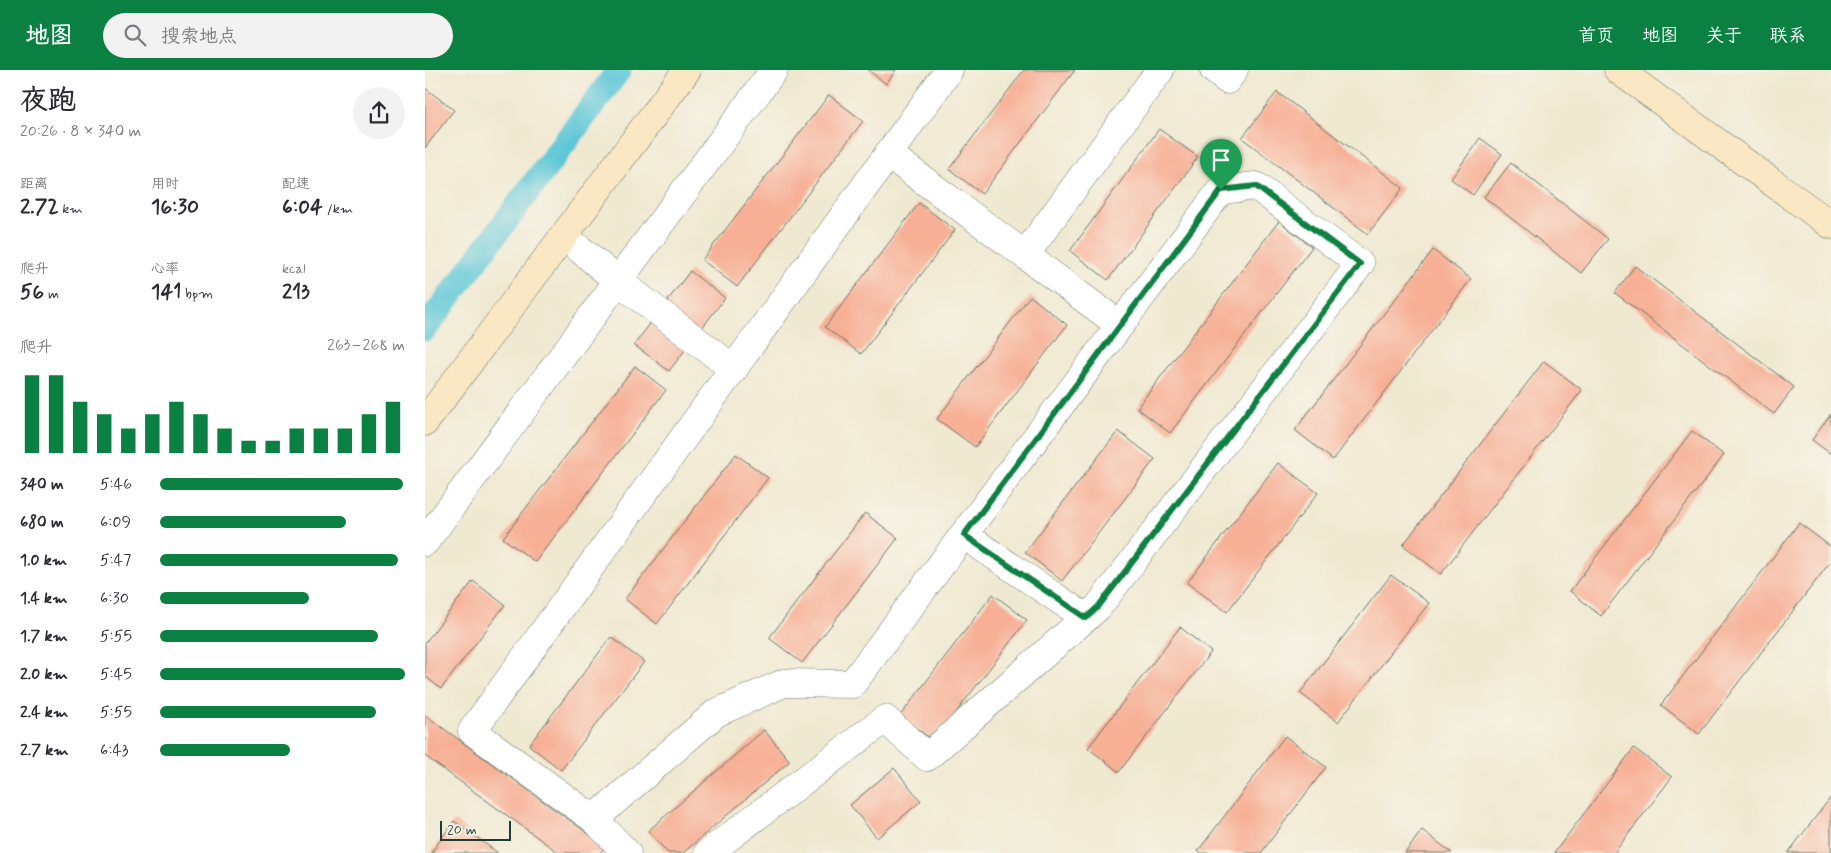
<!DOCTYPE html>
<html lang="zh">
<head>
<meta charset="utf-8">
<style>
  :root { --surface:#fff; --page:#f2f2f3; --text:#2b2b33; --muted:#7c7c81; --accent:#0b8043 }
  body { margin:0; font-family:Mynerve,"LXGW WenKai TC",sans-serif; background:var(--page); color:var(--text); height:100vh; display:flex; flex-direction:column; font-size:19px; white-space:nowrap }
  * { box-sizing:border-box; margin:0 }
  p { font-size:16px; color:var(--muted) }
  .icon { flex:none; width:28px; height:28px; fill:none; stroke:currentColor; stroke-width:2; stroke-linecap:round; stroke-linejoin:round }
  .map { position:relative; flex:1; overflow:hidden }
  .details { display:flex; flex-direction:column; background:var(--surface); width:425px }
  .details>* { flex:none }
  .scale { position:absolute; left:15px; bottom:12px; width:71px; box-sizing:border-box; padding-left:5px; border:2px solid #1f3d34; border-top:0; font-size:14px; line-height:18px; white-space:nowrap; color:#1f3d34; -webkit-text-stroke:4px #f7f3e8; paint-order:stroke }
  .pin { position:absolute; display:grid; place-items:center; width:42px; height:42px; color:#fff; margin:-51px -21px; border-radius:50% 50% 50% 0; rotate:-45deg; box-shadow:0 0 5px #0007 }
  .pin .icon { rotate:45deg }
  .round { display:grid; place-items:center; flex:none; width:52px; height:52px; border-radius:26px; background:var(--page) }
  .headline { display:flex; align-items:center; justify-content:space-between; height:85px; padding:0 20px }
  h1 { font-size:28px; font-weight:700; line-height:38px }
  .stats { display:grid; grid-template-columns:repeat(3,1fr); gap:8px; height:85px; padding:5px 20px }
  .stats div { display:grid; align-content:center }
  .stats b { font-size:21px; font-weight:700 }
  .stats small { font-size:14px; font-weight:400 }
  .stats p { font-size:14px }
  .chart { height:140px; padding:10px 20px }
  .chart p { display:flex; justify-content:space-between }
  .chart svg { width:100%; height:90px; margin-top:5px; stroke:var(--accent); stroke-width:6 }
  ul { padding:0 20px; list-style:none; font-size:16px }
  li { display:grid; grid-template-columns:80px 60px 1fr; align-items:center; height:38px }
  li i { height:12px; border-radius:6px; background:var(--accent) }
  header { display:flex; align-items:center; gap:30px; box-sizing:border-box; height:70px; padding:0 25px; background:var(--accent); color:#fff }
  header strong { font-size:24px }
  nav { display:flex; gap:28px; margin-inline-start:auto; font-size:18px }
  .search { width:350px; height:45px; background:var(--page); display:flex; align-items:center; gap:12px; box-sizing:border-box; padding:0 18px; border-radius:28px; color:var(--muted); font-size:19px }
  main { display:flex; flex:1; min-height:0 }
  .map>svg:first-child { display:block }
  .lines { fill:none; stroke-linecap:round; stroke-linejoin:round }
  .canal { stroke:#5dc7d8; stroke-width:25 }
  .building { fill:#f7b096 }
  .street-casing { stroke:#68796b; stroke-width:29 }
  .secondary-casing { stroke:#68796b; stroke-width:29 }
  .street { stroke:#fff; stroke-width:28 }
  .secondary { stroke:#fae7c3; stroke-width:28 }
  .route-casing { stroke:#fff; stroke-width:10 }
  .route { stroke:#0b8043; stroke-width:6 }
</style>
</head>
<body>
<header>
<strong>地图</strong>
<div class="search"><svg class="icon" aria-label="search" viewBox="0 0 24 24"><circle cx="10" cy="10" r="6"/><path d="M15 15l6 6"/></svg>搜索地点</div>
<nav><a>首页</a><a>地图</a><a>关于</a><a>联系</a></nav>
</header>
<main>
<section class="details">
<div class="headline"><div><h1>夜跑</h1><p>20:26 · 8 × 340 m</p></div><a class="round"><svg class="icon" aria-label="share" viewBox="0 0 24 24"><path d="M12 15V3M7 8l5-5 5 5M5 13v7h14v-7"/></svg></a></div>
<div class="stats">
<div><p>距离</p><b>2.72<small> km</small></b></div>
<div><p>用时</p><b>16:30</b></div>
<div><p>配速</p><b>6:04<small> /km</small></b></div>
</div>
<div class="stats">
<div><p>爬升</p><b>56<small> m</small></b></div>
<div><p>心率</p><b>141<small> bpm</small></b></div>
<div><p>kcal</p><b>213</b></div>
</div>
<div class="chart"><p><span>爬升</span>263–268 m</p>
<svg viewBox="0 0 160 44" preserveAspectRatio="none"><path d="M5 44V6M15 44V6M25 44V19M35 44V25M45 44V32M55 44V25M65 44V19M75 44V25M85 44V32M95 44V38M105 44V38M115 44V32M125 44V32M135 44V32M145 44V25M155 44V19"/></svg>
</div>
<ul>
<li><b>340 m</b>5:46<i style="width:99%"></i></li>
<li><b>680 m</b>6:09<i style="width:76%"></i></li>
<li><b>1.0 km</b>5:47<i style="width:97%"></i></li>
<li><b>1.4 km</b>6:30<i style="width:61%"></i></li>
<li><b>1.7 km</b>5:55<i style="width:89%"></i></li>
<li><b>2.0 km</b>5:45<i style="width:100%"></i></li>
<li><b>2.4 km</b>5:55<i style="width:88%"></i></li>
<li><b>2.7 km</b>6:43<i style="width:53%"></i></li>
</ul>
</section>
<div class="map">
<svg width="1406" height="783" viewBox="0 0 1406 783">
  <rect width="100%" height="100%" fill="#f7f3e8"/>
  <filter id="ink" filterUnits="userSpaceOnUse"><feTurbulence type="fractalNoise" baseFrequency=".02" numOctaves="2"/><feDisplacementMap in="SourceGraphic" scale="10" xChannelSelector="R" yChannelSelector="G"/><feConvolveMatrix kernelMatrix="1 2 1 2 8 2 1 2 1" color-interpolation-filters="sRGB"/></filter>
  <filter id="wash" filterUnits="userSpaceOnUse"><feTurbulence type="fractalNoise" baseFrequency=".0096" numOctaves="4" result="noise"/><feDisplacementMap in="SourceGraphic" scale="20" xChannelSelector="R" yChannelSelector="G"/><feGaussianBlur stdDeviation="1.12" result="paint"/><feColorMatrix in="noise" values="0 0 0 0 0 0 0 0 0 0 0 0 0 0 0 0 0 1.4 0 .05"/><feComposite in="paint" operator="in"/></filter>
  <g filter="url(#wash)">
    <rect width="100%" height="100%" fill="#f0e9d1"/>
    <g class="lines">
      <path class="canal" d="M0,259L194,0"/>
    </g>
    <g id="blocks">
      <g class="building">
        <path d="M443,0H471L461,14Z"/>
        <path d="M599,0H650L557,124L524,99Z"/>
        <path d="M0,18L29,40L0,78Z"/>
        <path d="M852,22L978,118L943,164L817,68Z"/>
        <path d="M404,25L438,51L312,217L277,190Z"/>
        <path d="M734,59L773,87L683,210L645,181Z"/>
        <path d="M1055,68L1077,84L1048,125L1026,109Z"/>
        <path d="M1086,93L1183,169L1156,203L1059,127Z"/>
        <path d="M494,133L530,160L436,284L400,257Z"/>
        <path d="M854,151L887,177L745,363L712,338Z"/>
        <path d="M1008,180L1046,209L908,390L870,360Z"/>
        <path d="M1210,196L1369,317L1349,344L1190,223Z"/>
        <path d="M265,201L300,228L244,301L209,275Z"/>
        <path d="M605,226L642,255L550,377L512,349Z"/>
        <path d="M1119,291L1157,320L1016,504L978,475Z"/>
        <path d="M210,296L241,320L110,492L78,468Z"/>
        <path d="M1406,344V384L1387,370Z"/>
        <path d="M693,361L730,389L637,511L600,482Z"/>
        <path d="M1267,361L1299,385L1176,546L1145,521Z"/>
        <path d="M311,384L343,408L232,554L200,529Z"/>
        <path d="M853,393L893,423L802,542L762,513Z"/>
        <path d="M440,443L473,468L377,593L344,568Z"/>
        <path d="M1374,453L1406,477V491L1274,664L1236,635Z"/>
        <path d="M966,505L1004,533L913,652L875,623Z"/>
        <path d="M48,511L80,535L16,619L0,606V573Z"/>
        <path d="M568,524L602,550L509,671L475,646Z"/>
        <path d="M755,557L786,582L694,702L663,678Z"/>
        <path d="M186,567L219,592L136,700L104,675Z"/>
        <path d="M0,645L180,776L175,783H134L0,686Z"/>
        <path d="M339,660L365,691L258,783H243L223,761Z"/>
        <path d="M860,666L901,697L836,783H776L773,781Z"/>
        <path d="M1209,678L1247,707L1189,783H1129Z"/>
        <path d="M469,698L496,731L452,768L425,735Z"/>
        <path d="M1406,727V783H1363Z"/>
        <path d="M29,751L73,783H6Z"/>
        <path d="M997,760L1027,783H980Z"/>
      </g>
    </g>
  </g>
  <g filter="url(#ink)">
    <use href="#blocks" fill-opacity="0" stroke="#68796b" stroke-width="1"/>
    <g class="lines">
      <defs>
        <g id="street">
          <path d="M789,0L802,10L809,0"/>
          <path d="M463,84L695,255"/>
          <path d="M139,166L193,211L309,299"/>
          <path d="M600,185L735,0"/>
          <path d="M539,465L661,548"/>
          <path d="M0,472L349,0"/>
          <path d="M169,749L291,643L359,613L427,614L796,120L831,116L935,194L673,537L502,687L460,649L283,783"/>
          <path d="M202,783L169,749L47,661L524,0"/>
        </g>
        <g id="secondary">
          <path d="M1193,0L1406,155"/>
          <path d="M0,352L262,0"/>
        </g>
      </defs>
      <use href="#street" class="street-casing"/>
      <use href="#secondary" class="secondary-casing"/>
      <use href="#street" class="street"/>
      <use href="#secondary" class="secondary"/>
    </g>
  </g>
  <g class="lines" filter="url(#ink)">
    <defs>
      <path id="route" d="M831,116L935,194L673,537L661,548L539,465L796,120Z"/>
    </defs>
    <use href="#route" class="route-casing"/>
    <use href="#route" class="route"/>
  </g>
</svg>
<div class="scale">20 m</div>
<div class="pin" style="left:796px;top:120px;background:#1e9e55"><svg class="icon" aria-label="arrive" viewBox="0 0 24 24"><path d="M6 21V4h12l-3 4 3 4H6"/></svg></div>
</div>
</main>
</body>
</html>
